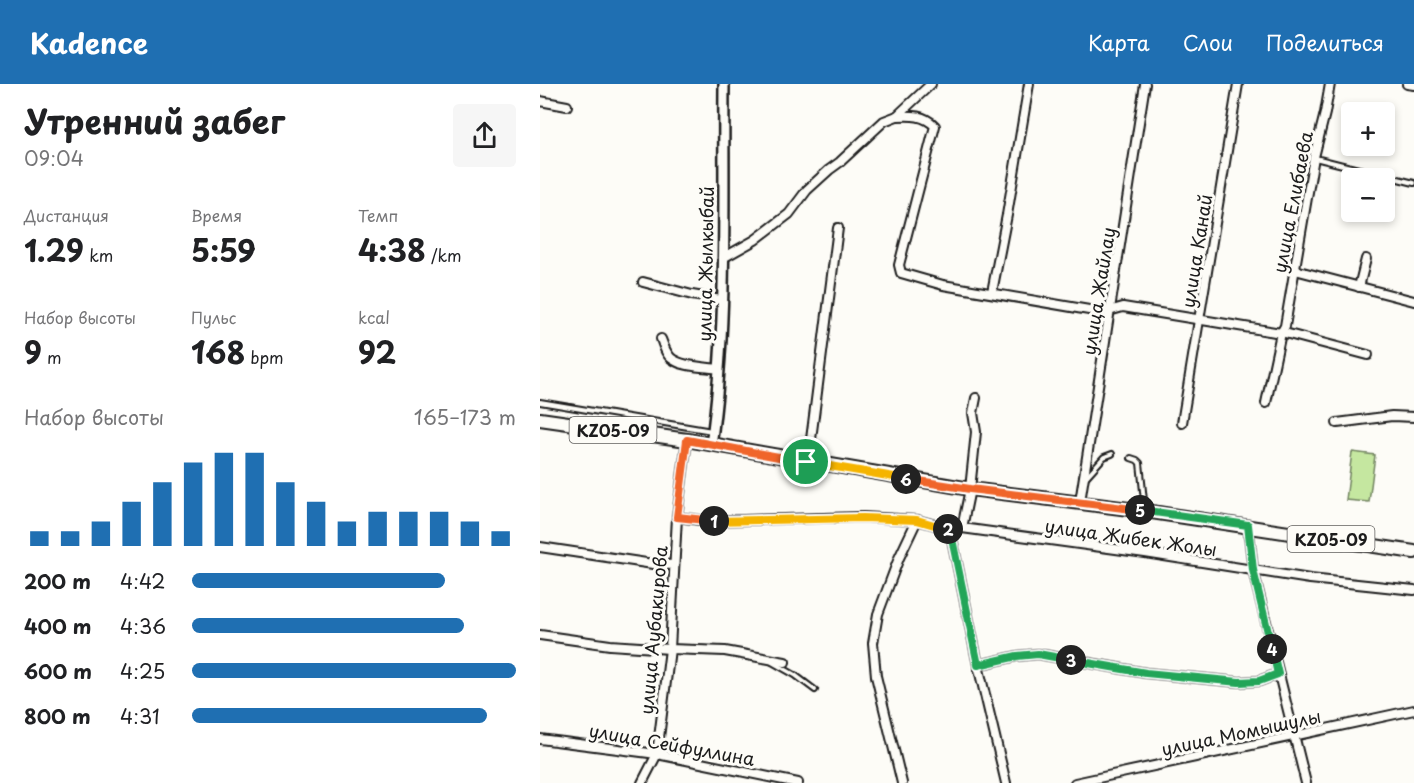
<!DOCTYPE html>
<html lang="ru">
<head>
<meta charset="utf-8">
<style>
  :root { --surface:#fff; --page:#f6f6f6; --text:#202124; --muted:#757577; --accent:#1f6fb2 }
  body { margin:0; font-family:"Playpen Sans",sans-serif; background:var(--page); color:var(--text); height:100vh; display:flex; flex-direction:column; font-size:22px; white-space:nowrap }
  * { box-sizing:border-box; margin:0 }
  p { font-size:20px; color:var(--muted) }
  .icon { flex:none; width:33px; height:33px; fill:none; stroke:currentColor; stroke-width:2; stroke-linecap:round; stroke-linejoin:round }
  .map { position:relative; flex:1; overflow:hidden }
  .drawer { display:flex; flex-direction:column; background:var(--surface); width:540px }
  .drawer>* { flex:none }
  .controls { position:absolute; left:801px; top:18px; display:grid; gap:12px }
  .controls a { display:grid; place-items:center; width:54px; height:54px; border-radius:6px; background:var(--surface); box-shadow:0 3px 9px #0003; font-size:30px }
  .pin { position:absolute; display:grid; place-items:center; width:51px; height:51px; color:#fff; margin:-26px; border:3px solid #fff; border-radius:50%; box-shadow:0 2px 6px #0007 }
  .km { position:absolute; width:30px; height:30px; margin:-15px; border-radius:50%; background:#222; color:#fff; font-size:16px; line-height:30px; text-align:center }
  .round { display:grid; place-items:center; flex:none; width:63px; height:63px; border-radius:6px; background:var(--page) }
  .summary { display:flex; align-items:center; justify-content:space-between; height:102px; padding:0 24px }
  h1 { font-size:33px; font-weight:700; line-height:45px }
  .figures { display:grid; grid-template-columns:repeat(3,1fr); gap:9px; height:102px; padding:6px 24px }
  .figures div { display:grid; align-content:center }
  .figures b { font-size:30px; font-weight:700 }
  .figures small { font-size:16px; font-weight:400 }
  .figures p { font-size:16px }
  .chart { height:168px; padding:12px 24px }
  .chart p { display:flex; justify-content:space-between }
  .chart svg { width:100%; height:108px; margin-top:6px; stroke:var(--accent); stroke-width:6 }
  ul { padding:0 24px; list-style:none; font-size:20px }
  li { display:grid; grid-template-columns:96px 72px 1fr; align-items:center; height:45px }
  li i { height:15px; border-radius:8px; background:var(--accent) }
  header { display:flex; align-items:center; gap:36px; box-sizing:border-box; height:84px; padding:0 30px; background:var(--accent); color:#fff }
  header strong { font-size:28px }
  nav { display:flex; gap:33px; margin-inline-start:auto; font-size:21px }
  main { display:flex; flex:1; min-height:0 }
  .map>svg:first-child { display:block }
  .green { fill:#c5e7a0; stroke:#70825e; stroke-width:1.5 }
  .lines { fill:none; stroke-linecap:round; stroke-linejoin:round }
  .service-casing { stroke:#1c1c1c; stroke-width:8 }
  .minor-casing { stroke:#1c1c1c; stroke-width:12 }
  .tertiary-casing { stroke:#1c1c1c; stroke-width:14 }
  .primary-casing { stroke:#1c1c1c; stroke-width:16 }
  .service { stroke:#fdfcf7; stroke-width:4 }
  .minor { stroke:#fdfcf7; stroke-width:8 }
  .tertiary { stroke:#fdfcf7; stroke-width:9 }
  .primary { stroke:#fdfcf7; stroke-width:12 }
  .split-1-casing { stroke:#fff; stroke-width:12 }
  .split-2-casing { stroke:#fff; stroke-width:12 }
  .split-3-casing { stroke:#fff; stroke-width:12 }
  .split-4-casing { stroke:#fff; stroke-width:12 }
  .split-5-casing { stroke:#fff; stroke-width:12 }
  .split-6-casing { stroke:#fff; stroke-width:12 }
  .split-7-casing { stroke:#fff; stroke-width:12 }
  .split-1 { stroke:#f0652b; stroke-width:8 }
  .split-2 { stroke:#f5b400; stroke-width:8 }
  .split-3 { stroke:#22a559; stroke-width:8 }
  .split-4 { stroke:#22a559; stroke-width:8 }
  .split-5 { stroke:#22a559; stroke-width:8 }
  .split-6 { stroke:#f0652b; stroke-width:8 }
  .split-7 { stroke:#f5b400; stroke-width:8 }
  .labels { text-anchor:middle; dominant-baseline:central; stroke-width:6; stroke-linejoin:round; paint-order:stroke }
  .shield { fill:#fdfcf7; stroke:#605f5e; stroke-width:1.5 }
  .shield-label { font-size:16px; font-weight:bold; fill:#1c1c1c }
  .street-label { font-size:18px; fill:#1c1c1c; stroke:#fdfcf7 }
</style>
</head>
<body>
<header>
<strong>Kadence</strong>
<nav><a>Карта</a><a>Слои</a><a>Поделиться</a></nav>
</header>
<main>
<section class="drawer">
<div class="summary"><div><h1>Утренний забег</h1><p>09:04</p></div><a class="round"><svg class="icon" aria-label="share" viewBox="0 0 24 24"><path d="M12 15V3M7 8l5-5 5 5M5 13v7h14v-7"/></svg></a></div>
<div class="figures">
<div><p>Дистанция</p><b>1.29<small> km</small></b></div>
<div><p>Время</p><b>5:59</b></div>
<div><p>Темп</p><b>4:38<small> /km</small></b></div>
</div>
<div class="figures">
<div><p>Набор высоты</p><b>9<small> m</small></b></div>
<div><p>Пульс</p><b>168<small> bpm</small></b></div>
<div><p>kcal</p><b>92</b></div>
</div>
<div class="chart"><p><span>Набор высоты</span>165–173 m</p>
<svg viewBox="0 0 160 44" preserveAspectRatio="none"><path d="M5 44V38M15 44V38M25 44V34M35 44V26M45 44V18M55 44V10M65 44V6M75 44V6M85 44V18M95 44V26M105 44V34M115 44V30M125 44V30M135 44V30M145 44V34M155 44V38"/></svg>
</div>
<ul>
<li><b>200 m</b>4:42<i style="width:78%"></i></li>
<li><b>400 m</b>4:36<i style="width:84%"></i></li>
<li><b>600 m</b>4:25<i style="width:100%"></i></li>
<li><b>800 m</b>4:31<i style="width:91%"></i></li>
</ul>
</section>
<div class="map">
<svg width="874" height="699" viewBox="0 0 874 699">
  <rect width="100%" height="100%" fill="#fdfcf7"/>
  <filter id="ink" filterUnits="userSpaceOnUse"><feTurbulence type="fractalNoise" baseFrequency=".0167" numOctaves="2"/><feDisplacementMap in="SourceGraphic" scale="12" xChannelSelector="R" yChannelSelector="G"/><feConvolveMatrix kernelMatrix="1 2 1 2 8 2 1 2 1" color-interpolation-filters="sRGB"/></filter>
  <g filter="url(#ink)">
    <path class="green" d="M812,368L835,371L829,418L806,416Z"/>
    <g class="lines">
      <defs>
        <g id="service">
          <path d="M775,74L874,99"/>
          <path d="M0,318L172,347"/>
          <path d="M591,374L597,376L600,379L605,426"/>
          <path d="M546,393L564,373L572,370"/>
          <path d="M232,578L255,591L275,606"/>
        </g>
        <g id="minor">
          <path d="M867,0L874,1"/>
          <path d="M0,17L27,22"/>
          <path d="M357,32C372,31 384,31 395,42L359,181L361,189L403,201L549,226L569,227L583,223L741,249L745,242L774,73L785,29L790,0"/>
          <path d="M183,174L215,156L249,130L267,106L289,86L300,78L344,37L357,32L391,0"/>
          <path d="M755,186L874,217"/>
          <path d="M103,198L152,211L181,216"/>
          <path d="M819,203L826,175"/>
          <path d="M452,208L467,131L489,0"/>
          <path d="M741,248L828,271"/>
          <path d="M121,255C124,262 126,272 134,276C144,283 167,283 179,285"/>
          <path d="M726,319L741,249"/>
          <path d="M642,339L698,0"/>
          <path d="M797,339L852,332L874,333"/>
          <path d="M266,378L270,363L298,144"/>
          <path d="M540,418L605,0"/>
          <path d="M137,433L168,437L323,433L377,436L410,445L422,444L605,469L770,495L874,506"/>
          <path d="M708,441L713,486L766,699"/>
          <path d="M422,444L430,405L436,348L433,329L436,314"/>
          <path d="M410,445L438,581L466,699"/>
          <path d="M0,463L113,480L134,481"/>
          <path d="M0,551L70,561L130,565L185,567L245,578"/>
          <path d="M438,581L477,572L498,570L606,589L699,598L719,597L738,590"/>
          <path d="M0,655L117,670L258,699"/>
          <path d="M102,699L117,670L130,565L137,433L147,356"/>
          <path d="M362,699L336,592L333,559L338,530L359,474L377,436"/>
          <path d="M535,699L874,626"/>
        </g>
        <path id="tertiary" d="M171,361C188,242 183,120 184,0"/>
        <path id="primary" d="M0,335L147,356L430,405L605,427L874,468"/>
      </defs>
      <use href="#service" class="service-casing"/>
      <use href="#minor" class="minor-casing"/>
      <use href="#tertiary" class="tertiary-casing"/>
      <use href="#primary" class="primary-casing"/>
      <use href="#service" class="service"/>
      <use href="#minor" class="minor"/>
      <use href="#tertiary" class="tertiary"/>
      <use href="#primary" class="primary"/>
    </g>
  </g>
  <g class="lines" filter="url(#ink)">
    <defs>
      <path id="split-1" d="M174,437L137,433L147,356L266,378"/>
      <path id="split-2" d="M174,437L323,434L377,436L408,445"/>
      <path id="split-3" d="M408,445H410L438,581L477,572L498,570L531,576"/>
      <path id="split-4" d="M531,576L606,589L699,598L719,597L738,590L732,565"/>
      <path id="split-5" d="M600,426L708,441L713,486L732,565"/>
      <path id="split-6" d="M366,395L430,405L600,426"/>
      <path id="split-7" d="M266,378L366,395"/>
    </defs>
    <use href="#split-1" class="split-1-casing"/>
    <use href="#split-2" class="split-2-casing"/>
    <use href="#split-3" class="split-3-casing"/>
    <use href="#split-4" class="split-4-casing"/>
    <use href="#split-5" class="split-5-casing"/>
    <use href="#split-6" class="split-6-casing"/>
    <use href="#split-7" class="split-7-casing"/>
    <use href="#split-1" class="split-1"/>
    <use href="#split-2" class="split-2"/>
    <use href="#split-3" class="split-3"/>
    <use href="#split-4" class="split-4"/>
    <use href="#split-5" class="split-5"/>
    <use href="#split-6" class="split-6"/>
    <use href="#split-7" class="split-7"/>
  </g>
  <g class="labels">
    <g class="shield">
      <rect x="29.5" y="333" width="87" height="26" rx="4.5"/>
      <rect x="747.5" y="442" width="87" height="26" rx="4.5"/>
    </g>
    <g class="shield-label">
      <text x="73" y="346">KZ05-09</text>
      <text x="791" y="455">KZ05-09</text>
    </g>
    <g class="street-label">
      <text transform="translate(752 118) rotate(-79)">улица Елибаева</text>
      <text transform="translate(656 167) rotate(-81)">улица Канай</text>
      <text transform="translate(165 180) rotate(-89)">улица Жылкыбай</text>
      <text transform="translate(558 207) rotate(-81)">улица Жайлау</text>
      <text transform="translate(591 453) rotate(8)">улица Жибек Жолы</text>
      <text transform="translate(113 546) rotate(-85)">улица Аубакирова</text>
      <text transform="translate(701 648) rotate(-12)">улица Момышулы</text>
      <text transform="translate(132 660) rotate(10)">улица Сейфуллина</text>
    </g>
  </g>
</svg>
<div class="controls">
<a>+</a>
<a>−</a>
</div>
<div class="pin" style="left:266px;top:378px;background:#1e9e55"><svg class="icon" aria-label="arrive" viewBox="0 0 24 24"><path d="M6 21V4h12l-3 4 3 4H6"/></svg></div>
<b class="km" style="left:174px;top:437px">1</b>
<b class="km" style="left:408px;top:445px">2</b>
<b class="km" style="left:531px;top:576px">3</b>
<b class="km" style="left:732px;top:565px">4</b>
<b class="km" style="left:600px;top:426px">5</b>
<b class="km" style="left:366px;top:395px">6</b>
</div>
</main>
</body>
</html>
